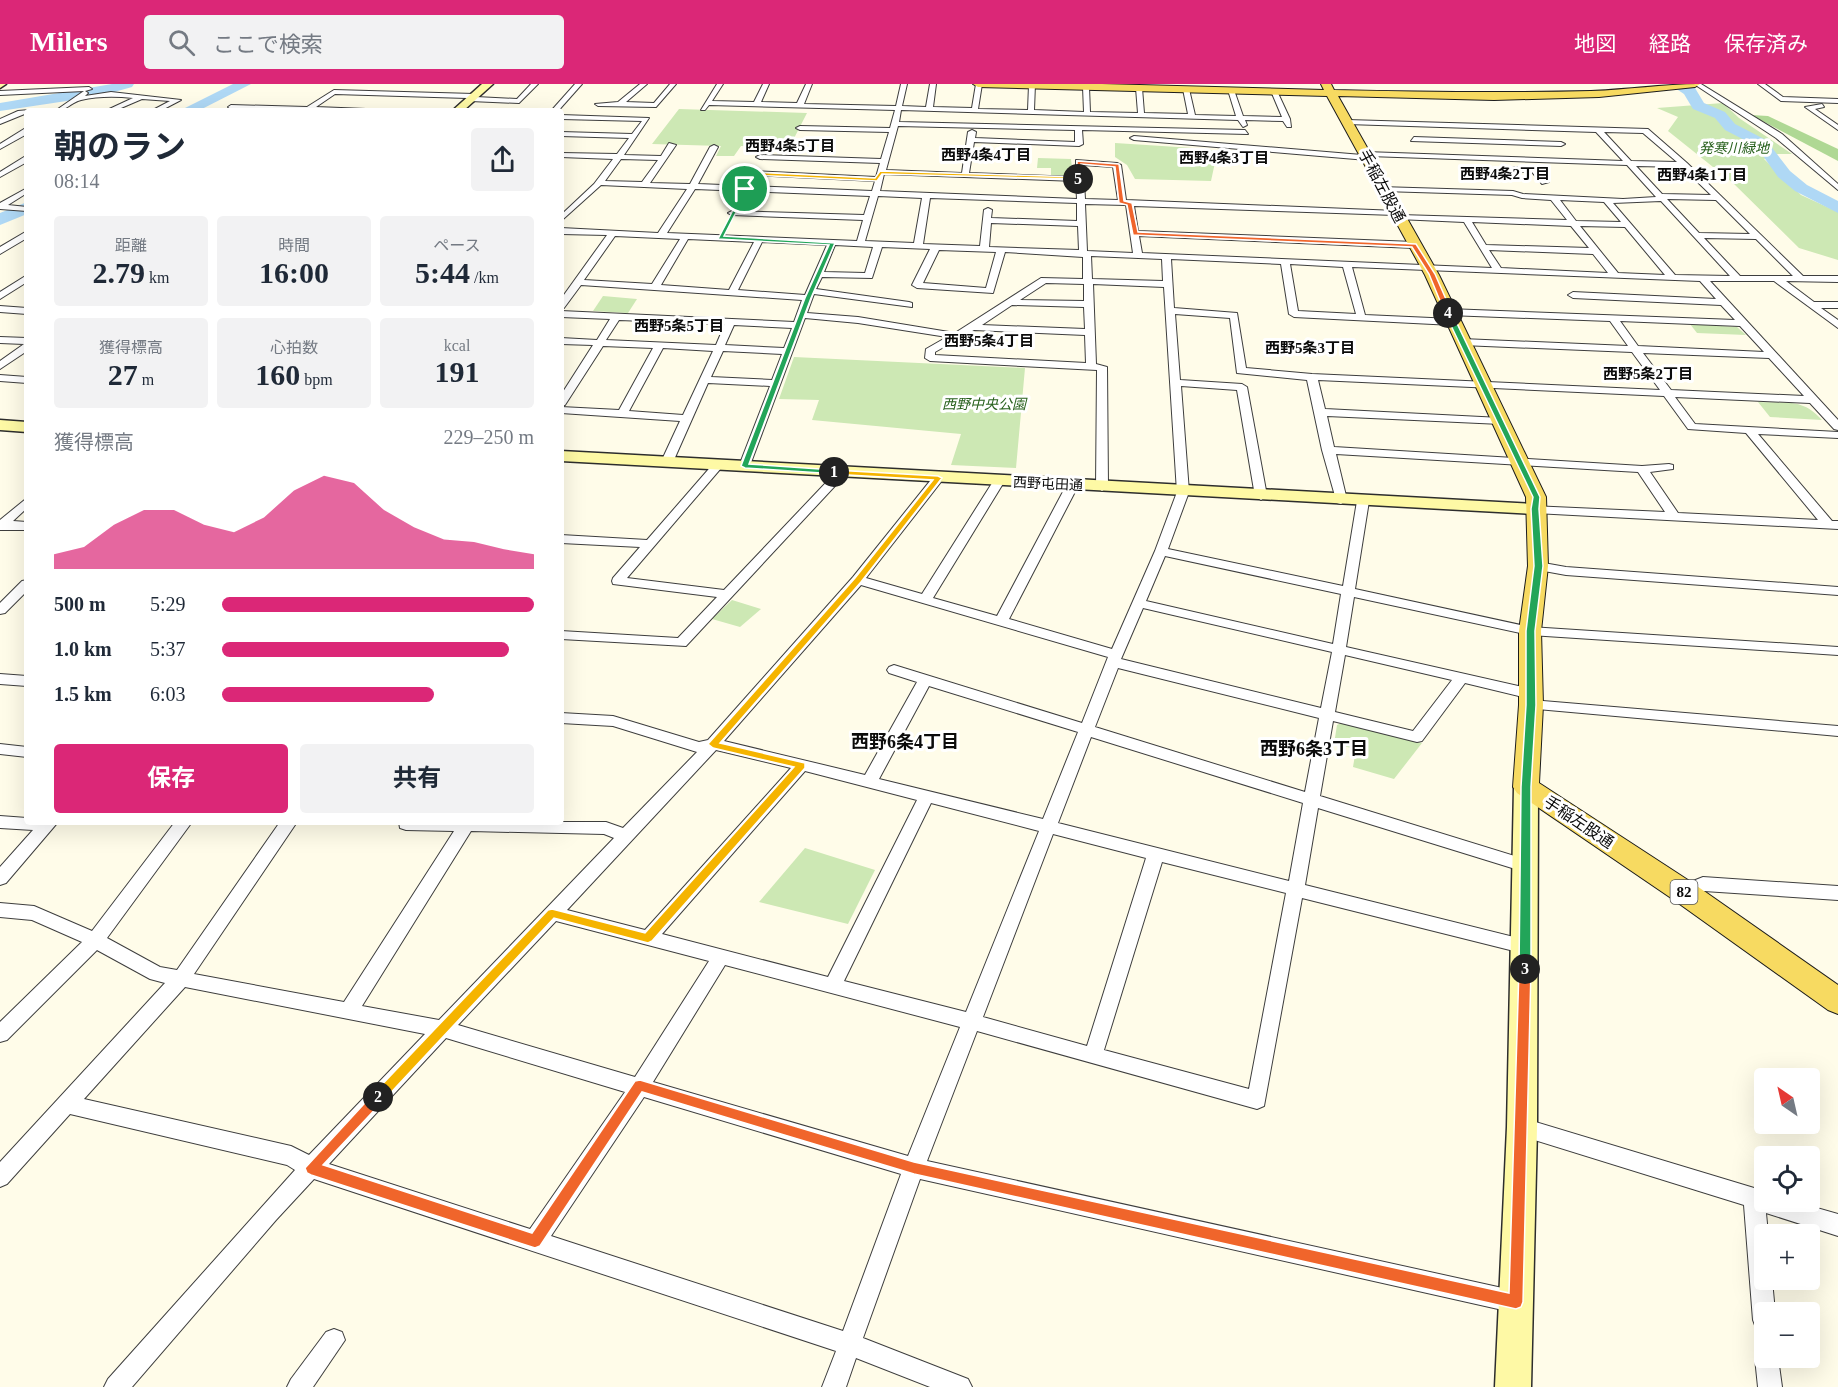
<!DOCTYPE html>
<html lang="ja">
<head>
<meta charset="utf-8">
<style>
  :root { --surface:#fff; --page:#f2f2f3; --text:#1f2937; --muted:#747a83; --accent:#db2777 }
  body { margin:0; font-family:"Times New Roman","Noto Sans JP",serif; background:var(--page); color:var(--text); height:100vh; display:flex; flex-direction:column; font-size:22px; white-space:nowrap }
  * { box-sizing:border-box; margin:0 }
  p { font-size:20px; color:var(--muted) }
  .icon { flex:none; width:33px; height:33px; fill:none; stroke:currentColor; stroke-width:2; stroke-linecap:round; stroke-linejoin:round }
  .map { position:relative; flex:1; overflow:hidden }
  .sheet { position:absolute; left:24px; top:24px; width:540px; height:717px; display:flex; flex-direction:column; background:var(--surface); border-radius:6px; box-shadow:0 6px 24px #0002 }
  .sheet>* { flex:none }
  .needle { width:39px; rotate:326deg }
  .controls { position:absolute; left:1754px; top:984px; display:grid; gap:12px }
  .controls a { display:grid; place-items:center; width:66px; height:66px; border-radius:6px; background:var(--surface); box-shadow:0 6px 24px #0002; font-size:30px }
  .pin { position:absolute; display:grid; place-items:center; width:51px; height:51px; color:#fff; margin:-26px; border:3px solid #fff; border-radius:50%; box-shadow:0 2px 6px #0007 }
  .km { position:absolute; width:30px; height:30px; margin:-15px; border-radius:50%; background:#222; color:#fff; font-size:16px; line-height:30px; text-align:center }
  .round { display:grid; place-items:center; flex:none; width:63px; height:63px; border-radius:6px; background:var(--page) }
  .head { display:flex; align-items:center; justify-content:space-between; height:102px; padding:0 30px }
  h1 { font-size:33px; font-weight:700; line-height:45px }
  .figures { display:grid; grid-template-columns:repeat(3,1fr); gap:9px; height:102px; padding:6px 30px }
  .figures div { display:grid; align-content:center; border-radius:6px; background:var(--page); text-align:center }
  .figures b { font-size:30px; font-weight:700 }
  .figures small { font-size:16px; font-weight:400 }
  .figures p { font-size:16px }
  .chart { height:168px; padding:12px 30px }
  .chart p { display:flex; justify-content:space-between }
  .chart svg { width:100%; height:108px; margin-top:6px; fill:var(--accent); opacity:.7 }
  .action { display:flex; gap:12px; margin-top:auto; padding:12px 30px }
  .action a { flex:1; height:69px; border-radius:6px; background:var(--accent); color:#fff; font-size:24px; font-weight:700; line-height:69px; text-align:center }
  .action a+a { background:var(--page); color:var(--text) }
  ul { padding:0 30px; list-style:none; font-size:20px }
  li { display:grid; grid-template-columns:96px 72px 1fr; align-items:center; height:45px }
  li i { height:15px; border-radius:8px; background:var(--accent) }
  header { display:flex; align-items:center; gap:36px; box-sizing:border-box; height:84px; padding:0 30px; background:var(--accent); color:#fff }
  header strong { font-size:28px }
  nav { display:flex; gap:33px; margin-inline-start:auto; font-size:21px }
  .search { width:420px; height:54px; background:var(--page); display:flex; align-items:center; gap:15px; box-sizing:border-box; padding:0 21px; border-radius:6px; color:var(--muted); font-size:22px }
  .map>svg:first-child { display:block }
  .green { fill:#cde8b4 }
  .forest { fill:#afd894 }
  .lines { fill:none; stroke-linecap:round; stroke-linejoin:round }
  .river { fill:#afd8f5; fill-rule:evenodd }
  .street-casing { stroke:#3e3e3e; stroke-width:2 }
  .secondary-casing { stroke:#2d2d2d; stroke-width:3 }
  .primary-casing { stroke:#1c1c1c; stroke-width:2 }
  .street { fill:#fff; fill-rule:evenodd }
  .secondary { fill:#fef9a5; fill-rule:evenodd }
  .primary { fill:#f7da61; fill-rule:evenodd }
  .split-1 { fill:#22a559; stroke:#fff; stroke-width:1.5 }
  .split-2 { fill:#f5b400; stroke:#fff; stroke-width:1.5 }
  .split-3 { fill:#f0652b; stroke:#fff; stroke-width:1.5 }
  .split-4 { fill:#22a559; stroke:#fff; stroke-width:1.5 }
  .split-5 { fill:#f0652b; stroke:#fff; stroke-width:1.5 }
  .split-6 { fill:#f5b400; stroke:#fff; stroke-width:1.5 }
  .labels { text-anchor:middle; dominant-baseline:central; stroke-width:6; stroke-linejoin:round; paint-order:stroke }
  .far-park-label { font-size:14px; font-style:italic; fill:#28611d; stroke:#fff }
  .far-street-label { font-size:14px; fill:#0b0b0b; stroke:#fff }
  .far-neighbourhood-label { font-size:15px; font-weight:bold; fill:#0b0b0b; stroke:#fff }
  .shield { fill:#fff; stroke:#545454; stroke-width:1.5 }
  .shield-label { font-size:15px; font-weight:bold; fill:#0b0b0b }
  .street-label { font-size:16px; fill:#0b0b0b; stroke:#fff }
  .neighbourhood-label { font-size:18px; font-weight:bold; fill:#0b0b0b; stroke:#fff }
</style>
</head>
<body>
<header>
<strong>Milers</strong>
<div class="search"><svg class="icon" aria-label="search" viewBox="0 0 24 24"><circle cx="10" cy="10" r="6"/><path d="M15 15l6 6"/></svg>ここで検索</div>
<nav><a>地図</a><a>経路</a><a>保存済み</a></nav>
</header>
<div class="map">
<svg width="1838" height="1303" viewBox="0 0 1838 1303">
  <rect width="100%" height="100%" fill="#fffce9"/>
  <g class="green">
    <path d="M1723,19L1739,34L1792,70H1778L1764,75L1801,111L1838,128V176L1799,164L1733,99L1668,47L1678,33L1657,24Z"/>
    <path d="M679,25L807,29L789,64L741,62L734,72H716L721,62L652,60Z"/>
    <path d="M1115,59L1209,65L1217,69L1211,97L1135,95L1127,81L1115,73Z"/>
    <path d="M1038,74L1071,75L1073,92H1051V84H1037Z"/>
    <path d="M603,212L637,215L628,229L593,227Z"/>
    <path d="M1690,240L1737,243L1746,251L1697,249Z"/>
    <path d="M794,273L1025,284L1016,384L951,381L961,350L812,336L819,316L779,315Z"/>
    <path d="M1758,318C1786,319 1803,314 1822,336L1770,333Z"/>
    <path d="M732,516L761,525L740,543L712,535Z"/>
    <path d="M1341,639L1422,659L1394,695L1353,683L1356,665L1334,660L1337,641Z"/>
    <path d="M805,764L875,786L848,840L759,818Z"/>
  </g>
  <path class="forest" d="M1751,31L1768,32L1838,65V77Z"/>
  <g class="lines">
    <g class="river">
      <path d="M112,0H134L132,3L100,12L0,27V19Z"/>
      <path d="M233,0H251L198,27H179Z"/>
      <path d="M1669,0H1687L1695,4L1704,19L1725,28L1735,40L1766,56L1790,87L1807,101L1838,117V129L1795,107L1778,93L1756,62L1725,46L1715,34L1693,25L1684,10Z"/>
      <path d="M27,118V130L0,141V129Z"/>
    </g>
    <defs>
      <g id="street">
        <path d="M531,0H538L519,19L470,17L467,14L335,10L316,23L366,25L369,27L231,25L228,23L231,21L307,23L334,6L474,10L476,13L517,15Z"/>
        <path d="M575,0H582L558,27H551Z"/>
        <path d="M640,0H647L626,18L654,19L670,0H676L656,23L598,22L595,20L618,18Z"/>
        <path d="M717,0H723L712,17L754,18L763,0H769L761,18L797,19L806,0H812L804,20L896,22L901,0H907L902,22L926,23L930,0H936L933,23L972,24L976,0H982L978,25L1028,26L1029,1L1035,0L1034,26L1084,28L1083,3L1086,1L1089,3L1090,28L1138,29L1136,4L1139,2L1142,4L1144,29L1188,30L1183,5L1186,3L1189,5L1195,31L1236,32L1228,6L1231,4L1234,6L1243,32L1282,33L1271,7L1274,5L1277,7L1290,35L1291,43H1287L1283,37L1245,36L1247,41L1243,43L1238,36L901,26L899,38L1245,46L1248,50L1082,46L1083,60L1079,62L974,58L969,89L1076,93V76L1117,79L1121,81L1126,116L1397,127H1400V131L1567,136L1551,116L1522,114L1512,111L1383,107H1380V103L1513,107L1523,110L1623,115L1656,113L1627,81L1369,72L1371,74L1367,76L1134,56L1130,54L1134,52L1362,71L1365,68L1623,77L1596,48L1347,40L1344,38L1347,36L1648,45L1687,79L1803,192H1838V198L1786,197L1814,218H1838V224H1821L1838,236V244L1774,197H1710L1838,336V346L1834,345L1810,319L1675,313L1695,340L1838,348V354L1758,350L1832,437H1838V445L1535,429L1531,428V422L1665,428L1638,388L1336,370L1347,416L1341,420L1337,419L1322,366L1307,296L1237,289L1230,234L1175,230L1180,296L1242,300L1247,303L1267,412L1261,416L1255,412L1237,306L1181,302L1189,408L1168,465L1343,502L1357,417L1363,413L1369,417L1355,505L1530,543L1838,563V571L1530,551L1354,513L1346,563L1531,605L1538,610L1531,615L1465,599L1422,657L1417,658L1333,637L1320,712L1531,777L1533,782L1531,787L1525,788L1318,724L1305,801L1526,856L1532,858L1535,863L1532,868L1526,870L1302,814L1264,1022L1257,1025L977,947L927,1077L1516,1207L1524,1210L1527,1218L1524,1226L1516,1229L920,1095L863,1254L968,1295L972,1303H930L856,1274L846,1303H822L836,1267L314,1095L276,1136L132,1303H104L108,1295L295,1086L287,1081L70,1030L7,1100L0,1103V1078L165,899L150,895L97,866L7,956L0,958V938L82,858L32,836L0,833V819L34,822L92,847L175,738H192L107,854L160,883L177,886L280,738H297L194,890L344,918L454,747L406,746L400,744L399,738H606L623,744L697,668L613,642L561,639V629L613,632L699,658L708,656L853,493L934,392L938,391L944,394L866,494L922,510L994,396H1002L1004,398L933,514L997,532L1066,402L1068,400H1076L1078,402L1009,535L1112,565L1155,467L1177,408L1164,203L1093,200L1096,280L1107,283L1108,403L1102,407L1096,403L1097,286L930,277L925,274L926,265L947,253L858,239L805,234L749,384L745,385L739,382L770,302L708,299L673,378L667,381L661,378L680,337L561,329V323L619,326L653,264L603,262L565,321L561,322V311L593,261L561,260V254L597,256L610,235L561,233V227L794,238L802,216L581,201L564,224L561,225V215L607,151L561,150V144L658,149L687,105L601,101L561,137V131L594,100L613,75L561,73V69L617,70L629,54L561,52V48L632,50L642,37L561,35V31L649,34L624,71L661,72L669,59L676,61L650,99L690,100L710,63L714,61L718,63L698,100L872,107L875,97L752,91L748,89L752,87L876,93L880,79L760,75L756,73L760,71L881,75L889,48L800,46L796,44L800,42L890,44L895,26L709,21L705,26H701ZM898,42L1075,46V58L975,54L976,48L972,46L968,48L962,89L886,86ZM1604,48L1643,49L1677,78L1631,77ZM621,75L658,76L642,98L605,97ZM1083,81L1113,83L1118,116L1085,115ZM1636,82L1682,83L1711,111L1662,110ZM884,90L1076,97L1077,115L880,107ZM695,105L870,112L864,131L732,127L728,129L732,131L863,136L857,157L667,149ZM878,112L922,114L914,159L865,157ZM930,114L1077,119V137L991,134L992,126L988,124L984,126L980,162L923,160ZM1667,115L1716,116L1750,150L1699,149ZM1560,116L1604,118L1621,138L1576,137ZM1661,117L1730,192L1675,191L1613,119ZM1085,120L1126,121L1133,169L1087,167ZM1134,122L1395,131V135H1398L1464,138L1492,184L1142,169L1139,152L1414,164L1418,161L1414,158L1138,147ZM1472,138L1571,142L1589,164L1486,161ZM991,139L1078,142L1079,166L989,163ZM1580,142L1625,143L1665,191L1618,189ZM615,152L680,155L652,200L584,196ZM1704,154L1756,155L1793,192H1740ZM688,155L754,158L729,206L661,201ZM762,158L827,161L805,211L738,206ZM835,161L873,163L865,189L824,188ZM882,163L930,165L912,201L917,204L993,209L1005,168L1083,173V195L1041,194L955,249L858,233L807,229L814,210L912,223V219L909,218L816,205L822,193L872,194ZM939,166L996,168L986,204L923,199ZM1489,166L1593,170L1608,189L1501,184ZM1091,172L1162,175L1163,197L1092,195ZM1171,175L1281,180L1289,230L1294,233L1453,241L1458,238L1453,235L1365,231L1352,183L1700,197L1716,215L1573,208L1568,211L1573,214L1721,221L1735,236L1448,225L1443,228L1448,231L1610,237L1628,262L1462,255L1457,258L1462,261L1632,268L1660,306L1312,290L1246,284L1237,229L1174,224ZM1290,180L1343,183L1356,230L1298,227ZM1046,199L1084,200V217L1020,216ZM1012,221L1084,223L1085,245L982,241ZM619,236L725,240L716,261L606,256ZM1620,237L1740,242L1764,268L1638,262ZM734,241L792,244L784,264L725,261ZM974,246L1085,251L1086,279L935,271V268ZM663,264L713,267L683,331L629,327ZM723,267L782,270L772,296L711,293ZM1643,269L1769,274L1804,312L1671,306ZM1318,296L1664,312L1688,345L1746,349L1818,436L1678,429L1650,388L1673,385V381L1669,380L1642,382L1334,363L1327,332L1501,340L1506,337L1501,334L1325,325ZM1165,472L1341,510L1333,560L1146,517ZM861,501L1108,573L1082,639L894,581L889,583L887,586L889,589L917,598L865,691L724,657ZM1143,524L1332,568L1321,624L1121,575ZM1345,571L1452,596L1413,647L1335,628ZM1118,584L1319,634L1305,708L1095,643ZM929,602L1078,648L1043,735L879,695ZM1091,653L1303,719L1289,797L1058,739ZM716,666L791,684L645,846L567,826ZM805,687L917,716L828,893L662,850ZM931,719L1039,747L966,928L844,897ZM471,747L604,750L614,754L439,936L362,922ZM1053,750L1146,774L1087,962L983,933ZM1162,778L1286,809L1249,1005L1104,966ZM556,837L709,877L635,993L458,941ZM725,881L960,943L908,1072L653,998ZM185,903L425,950L309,1071L291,1062L84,1015ZM446,954L625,1008L530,1145L329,1080ZM644,1013L901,1090L843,1247L551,1152Z"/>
        <path d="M1694,0H1701L1782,50L1838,100V106L1776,54Z"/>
        <path d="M1758,0H1765L1783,13L1838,15V19L1781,17Z"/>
        <path d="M89,3L92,5L85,7L88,9L85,12L111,8L181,16L160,27H151L170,17L142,15L114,27H105L133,14C115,12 98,12 81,16C70,19 66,27 55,27L84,7L0,11V7Z"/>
        <path d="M1822,20L1824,23L1815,25L1838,41V46L1805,23Z"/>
        <path d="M29,26L27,29L0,40V35L18,27Z"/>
        <path d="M24,45H27V50L0,65V60Z"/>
        <path d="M1414,53L1561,58L1565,60L1561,62L1411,57Z"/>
        <path d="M24,73H27V78L0,93V88Z"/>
        <path d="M1515,83L1537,84L1549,98L1542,100L1532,88L1512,87L1511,85Z"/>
        <path d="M27,104V109L8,121L27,123V127L0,125V119Z"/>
        <path d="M27,147V154L0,170V163Z"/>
        <path d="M27,191V198L0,215V208Z"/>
        <path d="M0,222L27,224V230L0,228Z"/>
        <path d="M0,253L27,254V267L0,285V277L24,260L0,259Z"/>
        <path d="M0,291L27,293V299L0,297Z"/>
        <path d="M718,378L724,381L722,383L627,494L724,506L837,387H845L847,389L686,562L561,555V547L678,554L717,513L613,500L612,497L613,494L640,463L561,459V451L647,456L714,379Z"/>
        <path d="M27,414V424L13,437L27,438V446H0V436Z"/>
        <path d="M1538,478L1566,483L1838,503V511L1566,491L1533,485L1532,482L1533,479Z"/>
        <path d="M27,496V507L5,529L0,530V519L22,497Z"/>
        <path d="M0,590L27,592V602L0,600Z"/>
        <path d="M1531,616L1838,642V652L1526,624L1524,621L1526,618Z"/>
        <path d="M0,660L27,663V673L0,670Z"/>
        <path d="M0,732L27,734V738H58L6,799L0,801V783L33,746L0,744Z"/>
        <path d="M1703,793L1838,802V816L1704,807L1684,815L1678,813L1675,808L1678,803Z"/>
        <path d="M1522,1034L1764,1107V1118H1796L1838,1130V1152L1766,1129L1768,1150H1764V1196H1772L1775,1228H1764V1247L1756,1244L1753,1236L1744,1121L1515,1050L1512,1043L1515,1036Z"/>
        <path d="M334,1245L342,1248L345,1256L313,1303H287L291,1295L326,1248Z"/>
        <path d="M1764,1264V1274H1778L1782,1303H1758L1755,1274L1759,1266Z"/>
      </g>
      <g id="secondary">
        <path d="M0,0H6L0,4Z"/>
        <path d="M482,0H493L463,27H452Z"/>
        <path d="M0,336L27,338V348L0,346Z"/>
        <path d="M561,367L1535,420L1541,421L1544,425L1541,429L1535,430L561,377Z"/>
        <path d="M1526,694L1534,697L1538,703L1537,1043L1531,1303H1495L1507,1043L1514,703L1518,697Z"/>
      </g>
      <path id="primary" d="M973,0H1102L1324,6L1321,0H1331L1334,6C1420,8 1505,9 1591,7C1627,6 1663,0 1700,0L1695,3L1599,13L1494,16L1338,12L1439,191L1546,413L1548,482L1541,547L1543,621L1539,699L1694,800L1838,901V930L1828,926L1674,816L1517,709L1513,703L1519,621V547L1528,482L1526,413L1425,191L1327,12L978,3Z"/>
    </defs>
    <use href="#street" class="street-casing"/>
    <use href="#secondary" class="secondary-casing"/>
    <use href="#primary" class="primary-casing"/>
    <use href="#street" class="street"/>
    <use href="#secondary" class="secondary"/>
    <use href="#primary" class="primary"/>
  </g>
  <path class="split-1" d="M745,103L748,105L724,152L835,159L811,214L749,380L834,386L836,387V390L745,384L741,382L805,214L829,161L718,155Z"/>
  <path class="split-2" d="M834,386L938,392L942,394L861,498L720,659L805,679V684L652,857L648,859L554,834L383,1017H374L372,1013L374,1009L548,826L552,825L645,849L794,683L713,664L708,660L855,494L933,396L831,390V387Z"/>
  <path class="split-3" d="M1525,880L1531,885L1523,1218L1521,1223L1516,1225L914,1090L642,1008L540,1162L535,1164L311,1091L307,1089L305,1084L374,1009L378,1007L385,1013L383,1017L323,1081L532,1149L635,997L640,996L914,1078L1509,1209L1519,885Z"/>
  <path class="split-4" d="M1448,228L1452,229L1540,413L1539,425L1543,482L1535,547L1536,621L1531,703V885L1525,890L1519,885L1521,703L1526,621V547L1534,482L1531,425L1533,413L1445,229Z"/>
  <path class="split-5" d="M1077,77L1119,80L1124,117L1132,119L1138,148L1416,160L1435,190L1452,229L1448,231L1445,229L1429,190L1412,163L1133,151L1127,121L1119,119L1115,83L1081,80L1082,95L1078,96L1075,95L1077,93Z"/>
  <path class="split-6" d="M880,87L1078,93L1080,95L882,90L877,97L754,91L747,106L743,105L752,88L875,94Z"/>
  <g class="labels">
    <g class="far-park-label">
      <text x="1734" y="64">発寒川緑地</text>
      <text x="984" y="320">西野中央公園</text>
    </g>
    <g class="far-street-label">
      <text transform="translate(1048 400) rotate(3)">西野屯田通</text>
    </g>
    <g class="far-neighbourhood-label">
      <text x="790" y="62">西野4条5丁目</text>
      <text x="986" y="71">西野4条4丁目</text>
      <text x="1224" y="74">西野4条3丁目</text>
      <text x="1505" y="90">西野4条2丁目</text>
      <text x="1702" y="91">西野4条1丁目</text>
      <text x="679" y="242">西野5条5丁目</text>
      <text x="989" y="257">西野5条4丁目</text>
      <text x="1310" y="264">西野5条3丁目</text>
      <text x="1648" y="290">西野5条2丁目</text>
    </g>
    <rect class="shield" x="1670.5" y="796" width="27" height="24" rx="4.5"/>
    <g class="shield-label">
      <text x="1684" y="808">82</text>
    </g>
    <g class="street-label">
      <text transform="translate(1382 102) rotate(62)">手稲左股通</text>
      <text transform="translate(1579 738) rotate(34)">手稲左股通</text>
    </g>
    <g class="neighbourhood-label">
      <text x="905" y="658">西野6条4丁目</text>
      <text x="1314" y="665">西野6条3丁目</text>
    </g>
  </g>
</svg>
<div class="controls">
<a><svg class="needle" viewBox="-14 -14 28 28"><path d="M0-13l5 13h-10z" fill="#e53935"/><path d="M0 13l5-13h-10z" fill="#747a83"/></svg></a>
<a><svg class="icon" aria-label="locate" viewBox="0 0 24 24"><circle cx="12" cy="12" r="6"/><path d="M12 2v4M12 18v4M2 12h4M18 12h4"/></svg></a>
<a>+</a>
<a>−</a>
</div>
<div class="pin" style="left:745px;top:105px;background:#1e9e55"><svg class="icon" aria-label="arrive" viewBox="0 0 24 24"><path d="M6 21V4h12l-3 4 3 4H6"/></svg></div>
<b class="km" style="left:834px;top:388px">1</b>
<b class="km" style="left:378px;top:1013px">2</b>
<b class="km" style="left:1525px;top:885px">3</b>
<b class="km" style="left:1448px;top:229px">4</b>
<b class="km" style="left:1078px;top:95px">5</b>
<section class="sheet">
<div class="head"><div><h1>朝のラン</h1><p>08:14</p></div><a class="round"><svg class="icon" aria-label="share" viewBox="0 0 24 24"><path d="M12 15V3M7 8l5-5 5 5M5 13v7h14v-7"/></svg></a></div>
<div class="figures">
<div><p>距離</p><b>2.79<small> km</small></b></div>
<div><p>時間</p><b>16:00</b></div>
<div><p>ペース</p><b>5:44<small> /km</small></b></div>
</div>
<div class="figures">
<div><p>獲得標高</p><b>27<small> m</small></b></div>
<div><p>心拍数</p><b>160<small> bpm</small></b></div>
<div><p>kcal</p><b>191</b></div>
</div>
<div class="chart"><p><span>獲得標高</span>229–250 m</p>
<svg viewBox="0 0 160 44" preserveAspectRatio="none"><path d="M0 44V38L10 35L20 26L30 20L40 20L50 26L60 29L70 23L80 12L90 6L100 9L110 20L120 27L130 32L140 33L150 36L160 38V44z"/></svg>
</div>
<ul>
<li><b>500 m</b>5:29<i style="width:100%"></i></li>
<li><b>1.0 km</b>5:37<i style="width:92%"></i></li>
<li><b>1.5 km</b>6:03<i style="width:68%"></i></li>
</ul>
<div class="action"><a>保存</a><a>共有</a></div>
</section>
</div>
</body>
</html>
